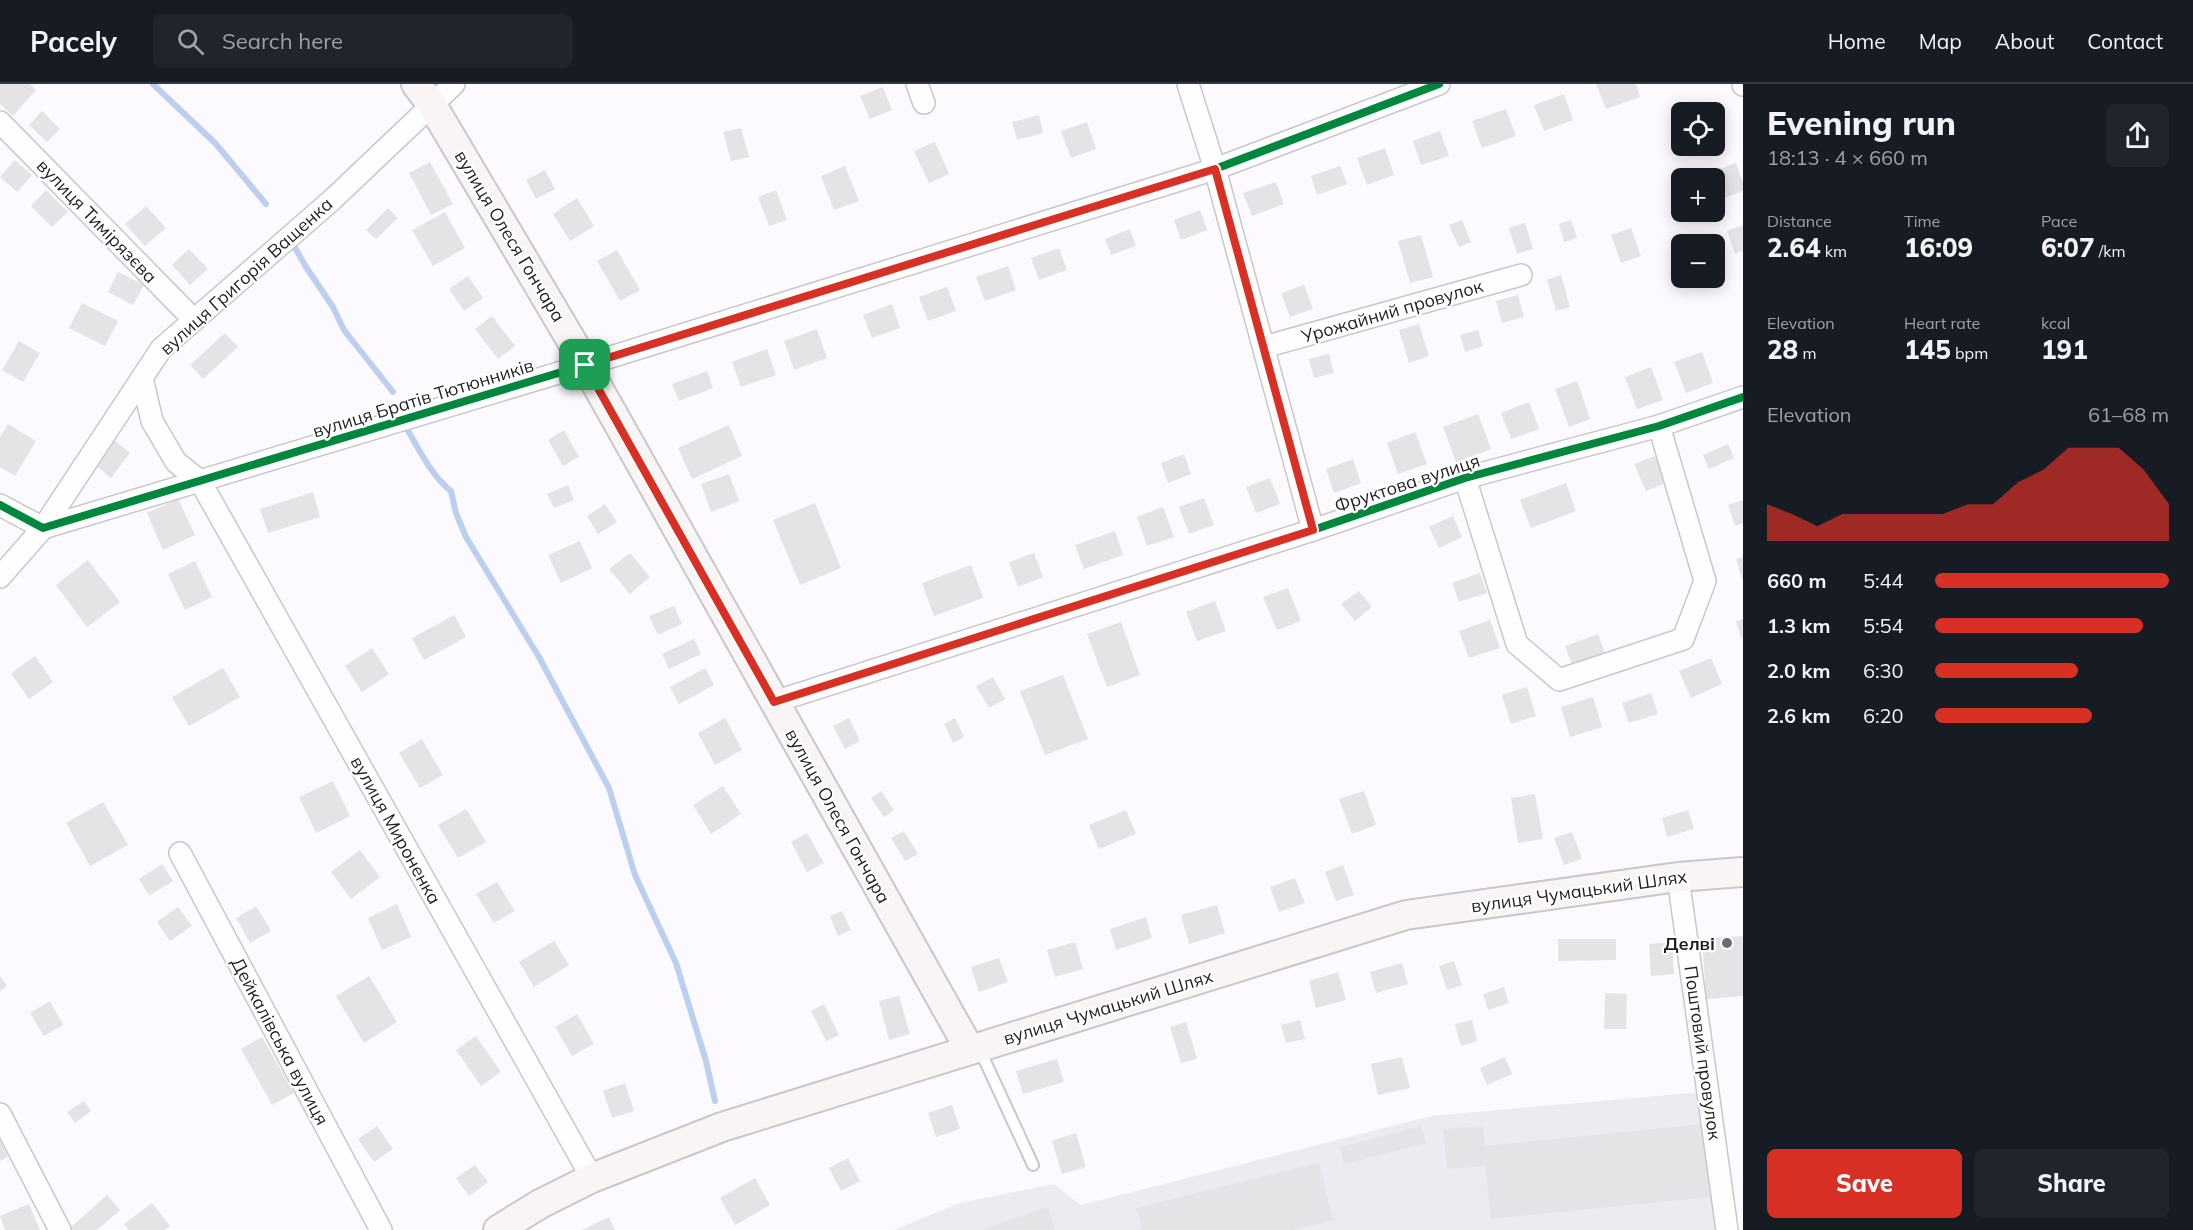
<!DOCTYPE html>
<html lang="en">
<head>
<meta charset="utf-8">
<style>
  :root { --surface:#171b24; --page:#20242c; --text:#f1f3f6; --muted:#9ea1a6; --line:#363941; --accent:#d93025 }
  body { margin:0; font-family:Mulish,sans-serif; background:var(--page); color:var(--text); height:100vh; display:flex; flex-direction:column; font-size:22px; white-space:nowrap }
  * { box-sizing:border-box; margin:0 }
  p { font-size:20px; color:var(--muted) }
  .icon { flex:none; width:33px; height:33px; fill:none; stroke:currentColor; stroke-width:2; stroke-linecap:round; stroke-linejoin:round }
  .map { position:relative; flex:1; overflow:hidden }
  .sheet { display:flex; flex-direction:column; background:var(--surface); width:450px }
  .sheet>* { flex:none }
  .buttons { position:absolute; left:1671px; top:18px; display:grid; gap:12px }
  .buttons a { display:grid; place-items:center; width:54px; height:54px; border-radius:9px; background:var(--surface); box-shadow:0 3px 15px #0003; font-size:30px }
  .pin { position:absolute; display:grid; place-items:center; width:51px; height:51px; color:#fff; margin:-26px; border-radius:12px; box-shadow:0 3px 9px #0006 }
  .round { display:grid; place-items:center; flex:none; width:63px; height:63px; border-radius:9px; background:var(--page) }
  .summary { display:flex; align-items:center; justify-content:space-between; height:102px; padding:0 24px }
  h1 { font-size:33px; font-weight:800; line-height:45px }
  .metrics { display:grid; grid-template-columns:repeat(3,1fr); gap:9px; height:102px; padding:6px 24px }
  .metrics div { display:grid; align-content:center }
  .metrics b { font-size:26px; font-weight:800 }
  .metrics small { font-size:16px; font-weight:400 }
  .metrics p { font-size:16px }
  .chart { height:168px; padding:12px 24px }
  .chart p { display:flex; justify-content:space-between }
  .chart svg { width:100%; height:108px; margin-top:6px; fill:var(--accent); opacity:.7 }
  .primary-button { display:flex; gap:12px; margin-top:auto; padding:12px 24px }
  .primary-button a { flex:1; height:69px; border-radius:9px; background:var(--accent); color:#fff; font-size:24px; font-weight:800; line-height:69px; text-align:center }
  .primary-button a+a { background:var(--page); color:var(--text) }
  ul { padding:0 24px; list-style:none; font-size:20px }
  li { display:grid; grid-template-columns:96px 72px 1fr; align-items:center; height:45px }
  li i { height:15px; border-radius:8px; background:var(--accent) }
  header { display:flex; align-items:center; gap:36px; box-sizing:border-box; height:84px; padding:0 30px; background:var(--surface); border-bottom:2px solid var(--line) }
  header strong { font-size:28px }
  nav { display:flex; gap:33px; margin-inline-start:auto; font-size:21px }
  .search { width:420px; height:54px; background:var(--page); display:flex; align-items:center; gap:15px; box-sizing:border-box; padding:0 21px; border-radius:9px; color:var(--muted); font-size:22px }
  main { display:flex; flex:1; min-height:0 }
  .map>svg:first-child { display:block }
  .built { fill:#eeeaf2 }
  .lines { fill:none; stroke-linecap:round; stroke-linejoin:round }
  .stream { stroke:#bccfee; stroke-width:6 }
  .building { fill:#e5e3e6 }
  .lane-casing { stroke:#c9c7ca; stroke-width:14 }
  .street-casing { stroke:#c9c7ca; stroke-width:24 }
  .secondary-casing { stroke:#c9c7ca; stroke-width:32 }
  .lane { stroke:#fffeff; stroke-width:10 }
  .street { stroke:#fffeff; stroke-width:21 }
  .secondary { stroke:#f8f5f4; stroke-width:28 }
  .cycleway-casing { stroke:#fff; stroke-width:11 }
  .cycleway { stroke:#00873e; stroke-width:8 }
  .route-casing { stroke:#fff; stroke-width:12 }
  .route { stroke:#d93025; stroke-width:8 }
  .poi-dot { fill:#6d6c6e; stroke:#fff; stroke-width:2 }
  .labels { text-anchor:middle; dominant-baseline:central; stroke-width:4.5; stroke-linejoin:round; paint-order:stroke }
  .street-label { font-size:18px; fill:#201f21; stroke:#fff }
  .poi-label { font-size:18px; font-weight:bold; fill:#201f21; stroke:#fff; text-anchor:end }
</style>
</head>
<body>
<header>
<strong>Pacely</strong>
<div class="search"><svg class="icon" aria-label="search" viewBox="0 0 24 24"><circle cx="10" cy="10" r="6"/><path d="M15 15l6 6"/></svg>Search here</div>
<nav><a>Home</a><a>Map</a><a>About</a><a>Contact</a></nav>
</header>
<main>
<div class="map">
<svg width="1743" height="1146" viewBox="0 0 1743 1146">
  <rect width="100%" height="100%" fill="#fcfafe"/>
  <path class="built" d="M1701,1008L1717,1146H894L960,1119L1054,1100L1081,1121L1431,1032Z"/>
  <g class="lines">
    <g class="stream">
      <path d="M153,0L216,60L266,120"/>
      <path d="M294,162L306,183L333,223L344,246L393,308"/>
      <path d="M407,345C420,367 431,391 451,407L456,429L466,453L539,573L609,704L635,791L676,879L706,977L715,1017"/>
    </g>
  </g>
  <g class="building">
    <path d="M0,0H30L36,6L13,32L0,20Z"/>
    <path d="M1596,0H1636L1640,13L1606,25Z"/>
    <path d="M883,3L892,26L870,35L860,12Z"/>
    <path d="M1564,10L1573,36L1544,47L1534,21Z"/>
    <path d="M1506,25L1516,52L1482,64L1472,37Z"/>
    <path d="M42,27L60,45L47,58L29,41Z"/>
    <path d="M1039,31L1043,49L1017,56L1012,38Z"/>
    <path d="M1087,38L1096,65L1071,74L1061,47Z"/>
    <path d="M741,44L749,73L731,77L723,48Z"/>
    <path d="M1440,47L1449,72L1421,81L1413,57Z"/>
    <path d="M935,58L949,90L929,99L914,67Z"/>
    <path d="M1385,64L1394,91L1367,101L1357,74Z"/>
    <path d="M15,76L32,91L17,108L0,93Z"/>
    <path d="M430,78L453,120L431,131L409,89Z"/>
    <path d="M1736,79L1743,99V107L1719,116L1714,105V94H1711L1709,89Z"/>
    <path d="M845,82L859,117L834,126L821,92Z"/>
    <path d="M1340,82L1347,100L1317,111L1311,92Z"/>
    <path d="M545,86L555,105L536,115L526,96Z"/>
    <path d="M1276,98L1284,120L1252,132L1243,109Z"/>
    <path d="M46,106L68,128L52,143L31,122Z"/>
    <path d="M776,106L787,136L769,142L758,113Z"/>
    <path d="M577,114L594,142L570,157L553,130Z"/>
    <path d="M146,122L166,144L145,162L125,140Z"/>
    <path d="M388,124L398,134L376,155L366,146Z"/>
    <path d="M1200,126L1207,146L1181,156L1174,136Z"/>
    <path d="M445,128L465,164L433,182L412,146Z"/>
    <path d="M1462,136L1471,158L1459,163L1449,141Z"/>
    <path d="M1571,136L1577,154L1564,158L1559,140Z"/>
    <path d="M1525,139L1533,165L1517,170L1509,144Z"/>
    <path d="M1743,141V167L1735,170L1727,147Z"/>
    <path d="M1631,144L1641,172L1621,179L1611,151Z"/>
    <path d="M1130,145L1136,162L1111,171L1105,155Z"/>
    <path d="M1421,151L1433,193L1410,199L1398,157Z"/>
    <path d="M1059,164L1067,186L1039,196L1031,174Z"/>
    <path d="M189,165L208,185L190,201L172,181Z"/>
    <path d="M617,166L640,206L620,217L597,177Z"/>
    <path d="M1008,182L1016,206L985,217L976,193Z"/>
    <path d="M118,188L144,201L133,221L108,208Z"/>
    <path d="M1561,191L1570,223L1556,227L1547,196Z"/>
    <path d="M468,192L483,214L464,227L449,205Z"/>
    <path d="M1304,201L1313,225L1290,233L1281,209Z"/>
    <path d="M947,203L956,227L928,237L919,213Z"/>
    <path d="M1518,211L1524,233L1502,239L1496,217Z"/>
    <path d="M82,219L118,237L105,262L69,244Z"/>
    <path d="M892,220L900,244L872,254L863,231Z"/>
    <path d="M492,232L515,262L498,275L475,245Z"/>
    <path d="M1419,240L1429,272L1409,279L1399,246Z"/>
    <path d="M817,245L827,274L794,286L784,257Z"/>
    <path d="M1478,246L1483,262L1465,268L1460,251Z"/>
    <path d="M225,249L238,263L203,295L190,281Z"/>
    <path d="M19,257L40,269L23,298L2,286Z"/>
    <path d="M767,265L776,291L741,303L732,278Z"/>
    <path d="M1702,268L1713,299L1686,309L1674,278Z"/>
    <path d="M1329,270L1334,289L1314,294L1309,275Z"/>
    <path d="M1651,283L1663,316L1637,325L1625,293Z"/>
    <path d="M707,287L713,304L679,317L672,300Z"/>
    <path d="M1577,297L1590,335L1569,343L1555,305Z"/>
    <path d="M1529,318L1539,345L1511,355L1501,329Z"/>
    <path d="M1478,330L1491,365L1456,378L1443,343Z"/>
    <path d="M8,340L36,357L15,392L0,383V353Z"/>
    <path d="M729,341L742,372L692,395L678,364Z"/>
    <path d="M564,346L579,373L563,382L548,356Z"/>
    <path d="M1415,348L1427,380L1398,390L1387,359Z"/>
    <path d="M114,356L130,369L111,394L94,380Z"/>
    <path d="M1728,360L1734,374L1709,385L1703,371Z"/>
    <path d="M1184,370L1191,390L1168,399L1161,379Z"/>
    <path d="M1655,372L1666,399L1646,407L1634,380Z"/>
    <path d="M1353,375L1361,399L1334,409L1326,385Z"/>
    <path d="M729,390L739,417L711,428L701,400Z"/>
    <path d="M1270,394L1280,420L1256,429L1246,403Z"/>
    <path d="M1566,399L1576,427L1531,444L1520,416Z"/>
    <path d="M568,401L574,416L554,424L547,410Z"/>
    <path d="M313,408L320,433L268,449L260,425Z"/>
    <path d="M1204,414L1214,441L1189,450L1179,423Z"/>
    <path d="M178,415L195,451L163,466L147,429Z"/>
    <path d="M1743,416V439L1735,442L1728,421Z"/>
    <path d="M815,419L841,484L800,501L773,436Z"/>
    <path d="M605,420L617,438L598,450L587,432Z"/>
    <path d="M1163,423L1174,453L1147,462L1137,433Z"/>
    <path d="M1453,432L1462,453L1439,464L1429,443Z"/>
    <path d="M1115,447L1123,471L1084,485L1075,461Z"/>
    <path d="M580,457L592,484L561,499L548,471Z"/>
    <path d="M630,469L650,493L630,510L609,485Z"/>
    <path d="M1034,469L1043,493L1018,503L1009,478Z"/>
    <path d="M1743,473V495H1742L1736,475Z"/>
    <path d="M88,476L120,518L87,543L56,501Z"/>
    <path d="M195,477L212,513L185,526L168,490Z"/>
    <path d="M971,481L983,514L934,532L922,499Z"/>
    <path d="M1480,489L1487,509L1459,518L1452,499Z"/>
    <path d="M1288,504L1301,537L1277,546L1263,513Z"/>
    <path d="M1359,507L1372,523L1355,537L1341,520Z"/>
    <path d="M1215,517L1226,547L1197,557L1186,528Z"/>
    <path d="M674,522L682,540L658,551L649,532Z"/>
    <path d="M454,531L466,553L424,576L412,554Z"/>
    <path d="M1743,535V553L1741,554L1736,537Z"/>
    <path d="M1490,536L1500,564L1469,574L1459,547Z"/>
    <path d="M1121,538L1140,591L1107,603L1087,550Z"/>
    <path d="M1598,550L1605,569L1572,581L1565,562Z"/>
    <path d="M694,555L701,570L669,585L662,570Z"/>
    <path d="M372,564L389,590L362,608L345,582Z"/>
    <path d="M35,572L53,598L29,615L11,589Z"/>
    <path d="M1711,574L1722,600L1691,614L1679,587Z"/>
    <path d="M223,584L240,613L189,642L172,613Z"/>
    <path d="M705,584L714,601L679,620L670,603Z"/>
    <path d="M1063,591L1088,655L1045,671L1020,607Z"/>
    <path d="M993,593L1005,615L989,624L976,602Z"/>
    <path d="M1527,603L1536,632L1511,640L1502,611Z"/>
    <path d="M1651,609L1658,630L1629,639L1622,619Z"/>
    <path d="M1593,613L1602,643L1570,653L1561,623Z"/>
    <path d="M725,634L742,666L715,681L698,649Z"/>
    <path d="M849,634L860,657L845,665L833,642Z"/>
    <path d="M955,634L964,653L953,659L944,640Z"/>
    <path d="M422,655L443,691L420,704L399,669Z"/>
    <path d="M333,697L350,732L316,749L299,713Z"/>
    <path d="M723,702L741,730L711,750L693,721Z"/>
    <path d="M881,707L894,726L884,733L871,714Z"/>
    <path d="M1364,707L1376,741L1352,750L1339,715Z"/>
    <path d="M1535,710L1543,755L1518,759L1511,714Z"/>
    <path d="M103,718L128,761L90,782L66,739Z"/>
    <path d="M466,725L486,758L458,774L438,741Z"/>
    <path d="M1126,726L1136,750L1099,765L1089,741Z"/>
    <path d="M1688,726L1694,745L1667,753L1662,734Z"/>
    <path d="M904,747L918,770L905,777L891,754Z"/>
    <path d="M1572,748L1582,775L1564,781L1554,754Z"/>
    <path d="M807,749L824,779L807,788L791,758Z"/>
    <path d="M360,766L380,793L351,815L331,788Z"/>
    <path d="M162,780L173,797L149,812L139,795Z"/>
    <path d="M1343,781L1354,811L1336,817L1325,788Z"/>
    <path d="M1295,794L1305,819L1279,828L1270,803Z"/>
    <path d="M497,798L515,827L494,839L476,810Z"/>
    <path d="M397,820L411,853L382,866L368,834Z"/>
    <path d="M1217,821L1225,849L1189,860L1181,831Z"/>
    <path d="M256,822L271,847L250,859L236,834Z"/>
    <path d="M178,823L192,842L170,857L157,838Z"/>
    <path d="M842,827L851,846L838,852L830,832Z"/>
    <path d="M1146,833L1152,854L1116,866L1110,845Z"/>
    <path d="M1743,852V912L1706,915L1702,855Z"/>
    <path d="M1558,855H1616V876L1558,877Z"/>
    <path d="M554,857L569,881L534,903L519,878Z"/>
    <path d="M1075,858L1083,885L1055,893L1047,866Z"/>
    <path d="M1672,858L1674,890L1651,892L1649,860Z"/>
    <path d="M999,874L1008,898L979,908L971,883Z"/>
    <path d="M1454,877L1462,901L1447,906L1439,882Z"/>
    <path d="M1402,879L1408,900L1376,909L1370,888Z"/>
    <path d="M1338,888L1346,916L1316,924L1309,897Z"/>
    <path d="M0,892L7,902L0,907Z"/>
    <path d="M369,892L397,938L364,959L336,912Z"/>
    <path d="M1504,903L1509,919L1488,926L1483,910Z"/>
    <path d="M1605,909L1627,910L1626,945H1604Z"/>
    <path d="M899,912L910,950L889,956L879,917Z"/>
    <path d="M50,917L63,941L44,952L30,929Z"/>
    <path d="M824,920L839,951L826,957L811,927Z"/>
    <path d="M577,930L594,960L572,972L555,943Z"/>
    <path d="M1300,936L1305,955L1286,959L1281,941Z"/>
    <path d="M1472,936L1477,957L1461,962L1455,940Z"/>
    <path d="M1186,938L1197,975L1181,979L1170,943Z"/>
    <path d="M476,952L501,988L481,1002L456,966Z"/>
    <path d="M262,953L294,1009L272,1021L241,965Z"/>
    <path d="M1402,973L1410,1004L1378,1011L1371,980Z"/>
    <path d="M1505,973L1512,990L1487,1001L1480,984Z"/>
    <path d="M1057,975L1064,998L1023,1010L1016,987Z"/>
    <path d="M625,999L634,1027L612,1034L603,1007Z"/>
    <path d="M84,1017L91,1027L75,1039L67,1028Z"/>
    <path d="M952,1021L960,1045L936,1053L928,1029Z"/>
    <path d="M1702,1040L1710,1113L1491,1135L1485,1082L1447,1085L1443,1045L1483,1042L1485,1062Z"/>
    <path d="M377,1042L393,1065L374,1078L358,1055Z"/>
    <path d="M1421,1042L1426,1059L1344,1080L1340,1063Z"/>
    <path d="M1076,1049L1086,1083L1062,1090L1052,1057Z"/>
    <path d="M0,1056L8,1073L0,1077Z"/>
    <path d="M848,1074L860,1097L841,1107L829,1084Z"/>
    <path d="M1319,1079L1333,1136L1293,1146H1142L1136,1124Z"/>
    <path d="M475,1081L488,1098L469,1112L456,1094Z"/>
    <path d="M755,1094L770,1121L735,1141L720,1114Z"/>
    <path d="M107,1111L120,1126L97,1146H73L71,1143Z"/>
    <path d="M152,1119L170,1142L165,1146H129L124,1140Z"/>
    <path d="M29,1120L40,1146H5L0,1132Z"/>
    <path d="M1047,1123L1055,1146H981Z"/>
    <path d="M609,1133L615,1146H582Z"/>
  </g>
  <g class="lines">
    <defs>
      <path id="lane" d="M979,964L1033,1081"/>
      <g id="street">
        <path d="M917,0L924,19"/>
        <path d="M1188,0L1215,85L1313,446"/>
        <path d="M1743,0V1"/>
        <path d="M0,38L194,236"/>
        <path d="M1264,263L1521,191"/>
        <path d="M142,294L152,337L176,378L200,397L592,1094"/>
        <path d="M1465,394L1517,560L1559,596L1683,555L1705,497L1659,342"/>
        <path d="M0,421L43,444L585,281L1215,85L1439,0"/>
        <path d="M0,493L43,444L161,265L333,115L454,0"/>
        <path d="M774,618L1313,446L1465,394L1659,342L1743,313"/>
        <path d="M180,769L381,1146"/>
        <path d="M1678,793L1727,1146"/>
        <path d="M0,1030L60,1146"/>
      </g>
      <g id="secondary">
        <path d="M416,0L432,21L577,266L970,966"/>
        <path d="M498,1146L540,1120L592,1094L722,1043L1406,831L1678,793L1743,788"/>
      </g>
    </defs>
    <use href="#lane" class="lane-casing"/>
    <use href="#street" class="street-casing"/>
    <use href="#secondary" class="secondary-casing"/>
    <use href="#lane" class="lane"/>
    <use href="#street" class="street"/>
    <use href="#secondary" class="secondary"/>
    <defs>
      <g id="cycleway">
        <path d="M0,421L43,444L585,281L1215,85L1439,0"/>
        <path d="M774,618L1313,446L1465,394L1659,342L1743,313"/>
      </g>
    </defs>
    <use href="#cycleway" class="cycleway-casing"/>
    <use href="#cycleway" class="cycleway"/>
  </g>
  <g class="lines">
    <defs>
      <path id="route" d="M1215,85L1313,446L774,618L585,281Z"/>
    </defs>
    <use href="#route" class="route-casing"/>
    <use href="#route" class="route"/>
  </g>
  <circle class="poi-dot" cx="1727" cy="859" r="6"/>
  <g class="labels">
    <g class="street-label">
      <text transform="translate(97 137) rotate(46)">вулиця Тимірязєва</text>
      <text transform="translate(510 152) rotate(59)">вулиця Олеся Гончара</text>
      <text transform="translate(246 192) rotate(-42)">вулиця Григорія Ващенка</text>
      <text transform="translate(1392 227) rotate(-16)">Урожайний провулок</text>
      <text transform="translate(423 314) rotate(-17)">вулиця Братів Тютюнників</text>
      <text transform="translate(1407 399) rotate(-18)">Фруктова вулиця</text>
      <text transform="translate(838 732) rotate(61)">вулиця Олеся Гончара</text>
      <text transform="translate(396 746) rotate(61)">вулиця Мироненка</text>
      <text transform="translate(1579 807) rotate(-8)">вулиця Чумацький Шлях</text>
      <text transform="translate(1108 923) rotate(-17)">вулиця Чумацький Шлях</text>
      <text transform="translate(280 957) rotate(62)">Дейкалівська вулиця</text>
      <text transform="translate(1703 969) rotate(82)">Поштовий провулок</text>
    </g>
    <g class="poi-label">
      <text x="1715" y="859">Делві</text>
    </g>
  </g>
</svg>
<div class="buttons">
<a><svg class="icon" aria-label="locate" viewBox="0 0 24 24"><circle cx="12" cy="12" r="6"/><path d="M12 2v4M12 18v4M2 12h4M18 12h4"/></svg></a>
<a>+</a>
<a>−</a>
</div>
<div class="pin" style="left:585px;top:281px;background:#1e9e55"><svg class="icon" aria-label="arrive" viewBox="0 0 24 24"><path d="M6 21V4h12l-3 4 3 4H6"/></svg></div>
</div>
<section class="sheet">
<div class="summary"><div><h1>Evening run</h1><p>18:13 · 4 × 660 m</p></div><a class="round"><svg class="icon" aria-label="share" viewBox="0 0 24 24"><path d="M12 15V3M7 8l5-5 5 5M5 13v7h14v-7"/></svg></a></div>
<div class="metrics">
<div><p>Distance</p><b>2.64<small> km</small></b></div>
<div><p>Time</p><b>16:09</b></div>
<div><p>Pace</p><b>6:07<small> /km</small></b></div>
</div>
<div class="metrics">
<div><p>Elevation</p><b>28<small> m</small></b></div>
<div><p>Heart rate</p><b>145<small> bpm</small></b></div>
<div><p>kcal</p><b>191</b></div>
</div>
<div class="chart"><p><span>Elevation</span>61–68 m</p>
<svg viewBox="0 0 160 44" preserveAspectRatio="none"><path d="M0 44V29L10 33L20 38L30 33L40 33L50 33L60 33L70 33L80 29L90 29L100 20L110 15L120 6L130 6L140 6L150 15L160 29V44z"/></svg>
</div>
<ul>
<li><b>660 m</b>5:44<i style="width:100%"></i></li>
<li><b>1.3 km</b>5:54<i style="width:89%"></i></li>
<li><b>2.0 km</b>6:30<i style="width:61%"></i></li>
<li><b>2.6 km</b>6:20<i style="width:67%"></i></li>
</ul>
<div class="primary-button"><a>Save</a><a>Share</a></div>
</section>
</main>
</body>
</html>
